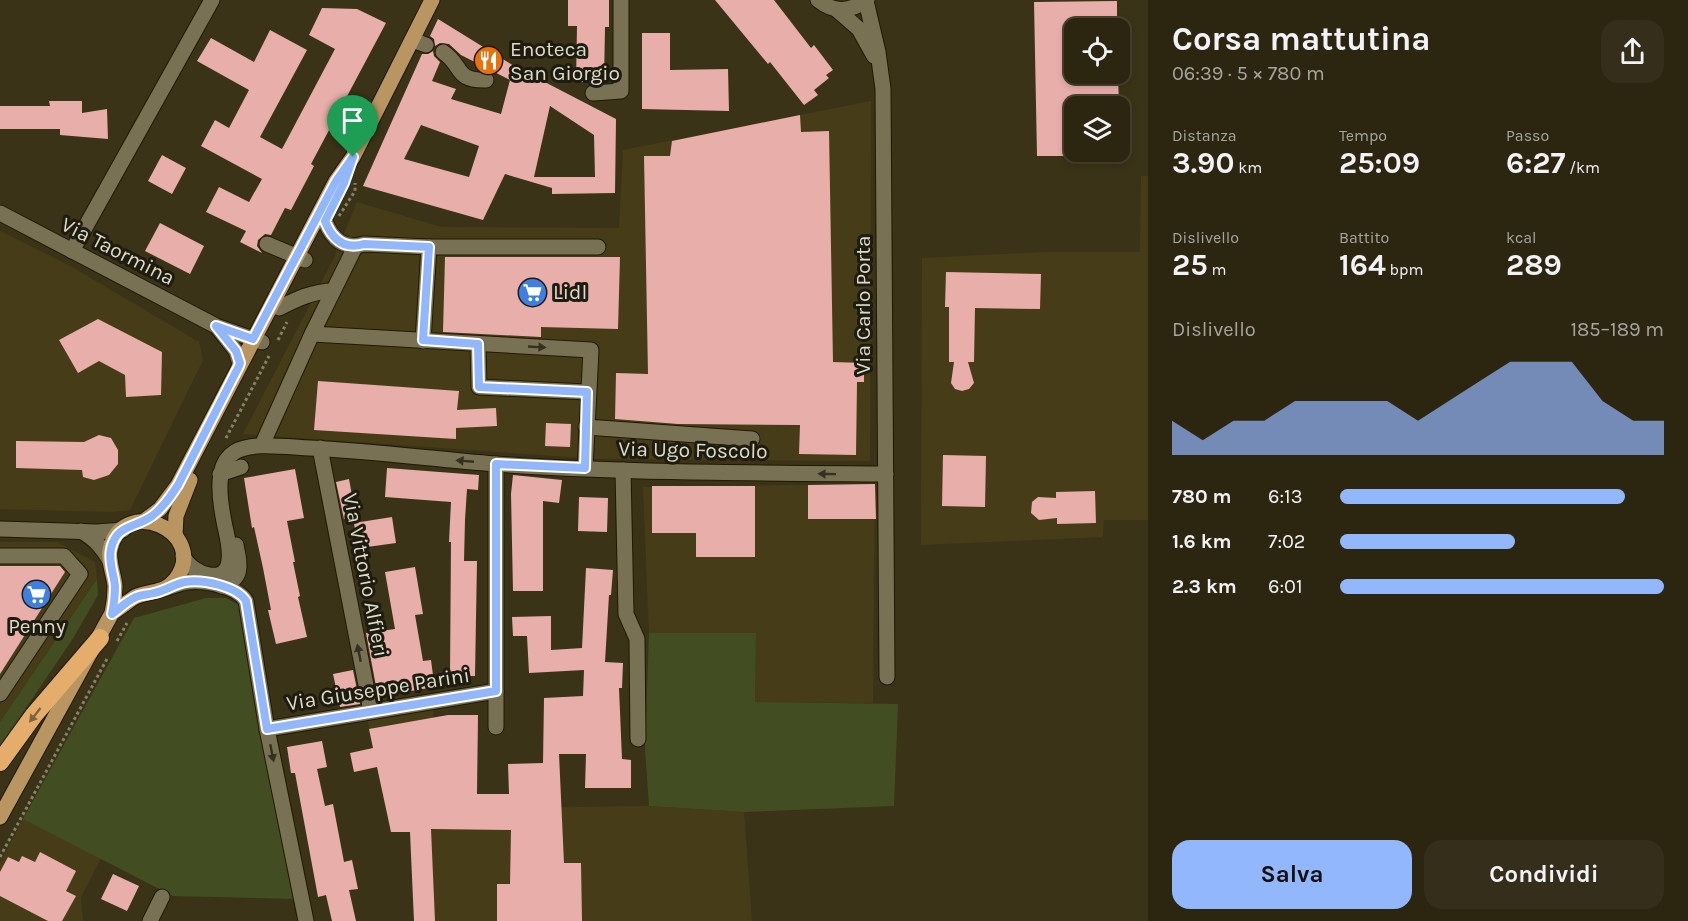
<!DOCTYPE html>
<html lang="it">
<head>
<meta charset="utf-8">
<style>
  :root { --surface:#2c2611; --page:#342e1a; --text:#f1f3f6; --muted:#a6a59f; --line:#484331; --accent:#92b7fd }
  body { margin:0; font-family:Karla,sans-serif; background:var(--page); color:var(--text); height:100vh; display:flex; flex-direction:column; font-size:22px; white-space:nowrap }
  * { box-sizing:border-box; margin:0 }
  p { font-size:20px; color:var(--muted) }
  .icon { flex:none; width:33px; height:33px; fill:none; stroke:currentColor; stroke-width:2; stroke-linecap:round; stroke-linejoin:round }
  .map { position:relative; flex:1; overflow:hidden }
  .sheet { display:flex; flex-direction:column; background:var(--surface); width:540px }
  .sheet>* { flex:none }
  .tools { position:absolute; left:1064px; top:18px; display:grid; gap:12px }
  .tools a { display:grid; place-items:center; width:66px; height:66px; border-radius:12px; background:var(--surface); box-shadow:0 3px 9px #0003,0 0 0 2px var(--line); font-size:30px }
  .pin { position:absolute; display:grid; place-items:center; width:51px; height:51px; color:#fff; margin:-62px -26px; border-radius:50% 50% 50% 0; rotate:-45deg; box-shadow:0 0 6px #0007 }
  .pin .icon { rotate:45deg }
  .round { display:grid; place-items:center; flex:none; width:63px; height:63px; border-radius:18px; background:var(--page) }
  .head { display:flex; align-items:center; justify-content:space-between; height:102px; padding:0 24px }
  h1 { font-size:33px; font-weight:700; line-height:45px }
  .metrics { display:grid; grid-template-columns:repeat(3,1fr); gap:9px; height:102px; padding:6px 24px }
  .metrics div { display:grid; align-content:center }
  .metrics b { font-size:30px; font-weight:700 }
  .metrics small { font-size:16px; font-weight:400 }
  .metrics p { font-size:16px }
  .chart { height:168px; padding:12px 24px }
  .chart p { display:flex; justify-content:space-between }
  .chart svg { width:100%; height:108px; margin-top:6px; fill:var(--accent); opacity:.7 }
  .cta { display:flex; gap:12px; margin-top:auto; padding:12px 24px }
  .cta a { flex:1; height:69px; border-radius:18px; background:var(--accent); color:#111; font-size:24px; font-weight:700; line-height:69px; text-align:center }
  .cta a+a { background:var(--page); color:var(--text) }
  ul { padding:0 24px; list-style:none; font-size:20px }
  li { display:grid; grid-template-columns:96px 72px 1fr; align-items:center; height:45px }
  li i { height:15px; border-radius:8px; background:var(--accent) }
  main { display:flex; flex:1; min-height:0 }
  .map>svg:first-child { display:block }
  .built { fill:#463d18 }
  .green { fill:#434d22 }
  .building { fill:#e8aeaa; fill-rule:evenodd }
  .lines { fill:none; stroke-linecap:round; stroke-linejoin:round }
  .minor-casing { stroke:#211a00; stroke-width:17 }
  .major-casing { stroke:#211a00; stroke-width:17 }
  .highway-casing { stroke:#211a00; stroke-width:20 }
  .path { stroke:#87816b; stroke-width:3; stroke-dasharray:3 3; stroke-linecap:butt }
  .minor { stroke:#797153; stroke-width:15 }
  .major { stroke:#b99562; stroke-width:15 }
  .highway { stroke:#e4ad6c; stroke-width:18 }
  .oneway { fill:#353020 }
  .oneway2 { fill:#81643e }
  .route-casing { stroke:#fff; stroke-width:12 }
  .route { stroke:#92b7fd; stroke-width:8 }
  .labels { text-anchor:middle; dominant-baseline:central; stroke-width:6; stroke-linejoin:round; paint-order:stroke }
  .poi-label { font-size:21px; fill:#dedbca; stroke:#1e1b0f; text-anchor:start }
  .street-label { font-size:21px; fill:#dedbca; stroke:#1e1b0f }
</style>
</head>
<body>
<main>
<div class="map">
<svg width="1148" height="921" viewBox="0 0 1148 921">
  <rect width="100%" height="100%" fill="#3a3317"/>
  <g class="built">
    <path d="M871,101L870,461L597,459L243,434L334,258L357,202L441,227L619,228L623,150Z"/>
    <path d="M1141,176H1148V520H1104L1103,537L921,545L922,258L1046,252H1140Z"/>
    <path d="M0,231L72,267L199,342L203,360L130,510L113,512L0,509Z"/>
    <path d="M875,484L873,703L755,702L756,633H649L643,487Z"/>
    <path d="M0,542H57L95,562L97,579L0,722Z"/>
    <path d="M433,708L436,809L649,806L744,812L752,921H414L410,832H391L367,718Z"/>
    <path d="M23,819L101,858L81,897L83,921H0V863Z"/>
  </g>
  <g class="green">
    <path d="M97,579L98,595L72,640L0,746V722Z"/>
    <path d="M206,598H226L239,605L295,899L173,896L23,819L134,618Z"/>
    <path d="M649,633H756L755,702L898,704L894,806L744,812L649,806L645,749Z"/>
  </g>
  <g class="building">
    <path d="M568,0H609V27H605L604,82H576L577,26H568Z"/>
    <path d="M715,0H774L811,48L814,45L833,70L826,75L829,78L814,90L818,95L804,105L770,62L768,64Z"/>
    <path d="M1117,1V28H1074V74H1118L1119,106H1074V156H1037L1034,2Z"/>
    <path d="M322,8L357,9L386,23L311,164L314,166L291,210L285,208L271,235L265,234L258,240L257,246L262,253L240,242L246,231L206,212L219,187L249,202L262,179L201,146L215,120L229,128L249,90L197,61L211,38L254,62L270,30L307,50L260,137L282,149L335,49L309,35Z"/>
    <path d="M438,19L514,66L616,119L615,193L552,194V188L505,174L483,220L363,186L422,54H428L433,51L434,56L440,62L432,81L456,89L451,99L501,114L510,80L461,55L449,44L440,43L435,46L434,39L430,36ZM550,106L594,135L595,177H534ZM421,125L479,146L469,177L404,159Z"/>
    <path d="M642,33H670V70L728,69L729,111L642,109Z"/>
    <path d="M49,101H82V113L107,109L108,139L60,135V129H0V106H50Z"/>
    <path d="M800,115L801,132L829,131L833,362L864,363V382H857L856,455L799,454L800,425L678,424L615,419L616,373L648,374L644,156H670L672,141Z"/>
    <path d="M162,155L186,168L172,194L148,181Z"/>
    <path d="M160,223L204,246L190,274L145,251Z"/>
    <path d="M445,257H620L618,329L541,327V337L443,332Z"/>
    <path d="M946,272L1041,274L1040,309L975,308L974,362H968L974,383L969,389L962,391L955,389L951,383L954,362H949V307H945Z"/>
    <path d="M98,319L162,352L161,395L126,397L125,375L99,361L78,373L59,340Z"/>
    <path d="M318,381L459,391L457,410L496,408L497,426L456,428V439L314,430Z"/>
    <path d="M546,423L571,424L570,447L545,446Z"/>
    <path d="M99,435L111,438L118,450V464L109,475L94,480L83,477L82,470L16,468V441L84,442Z"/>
    <path d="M943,455L986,456L985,507L942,506Z"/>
    <path d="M387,468L479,475L478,490L467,489L465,520L464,561H477L475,676H450L451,542H449L451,502L385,497Z"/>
    <path d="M295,469L304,518L287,521L295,562H293L300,596L298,597L307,637L276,644L268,610H271L263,568L254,527L252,528L244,478Z"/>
    <path d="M513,475L562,480L559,503L543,501V591H513L511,494Z"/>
    <path d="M349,479L356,517L344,519L336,482Z"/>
    <path d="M875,484L876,519H808V485Z"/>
    <path d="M652,486H755V557H696V533H652Z"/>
    <path d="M1095,491L1096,523L1057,524V518L1039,520L1031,513L1032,502L1038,497L1056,498V492Z"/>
    <path d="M579,497L608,498L607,532L578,531Z"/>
    <path d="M392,517L396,543L367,547L365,535L356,536L354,523Z"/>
    <path d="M0,566H60L65,572L0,674Z"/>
    <path d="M415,567L423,614L415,615L423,661L431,660L433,675H429L428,688L378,697L366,633L395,629L385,572Z"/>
    <path d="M586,568L613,570L611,595H609L605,662L623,663L622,688H619L622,759L631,760V788H585L586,754H559L564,863H581L582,921H497V884H510L511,830L431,829L435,921H414L410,832H391L377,767L354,772L350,753L373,748L369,729L448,715H478L477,794H509L508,764L543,763L544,698L583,696L584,670L529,673L527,636H513L512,617L551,616V650L582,648Z"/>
    <path d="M353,670L360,704L340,707L333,674Z"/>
    <path d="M322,741L327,767L317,769L325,806L333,804L344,862L352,860L358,889L349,890L356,921H332L326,895L318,897L295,773H291L287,747Z"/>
    <path d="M40,852L76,871L66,891L76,896L62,921H48L0,896V872L8,857L19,862L22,856L35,862Z"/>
    <path d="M113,874L139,886L127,911L101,899Z"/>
  </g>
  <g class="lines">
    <defs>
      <g id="minor">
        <path d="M818,0C834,13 850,12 867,0"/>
        <path d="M866,1L878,52L883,89L887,677"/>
        <path d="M836,9L859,29L874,56"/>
        <path d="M412,40L426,45"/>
        <path d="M443,52C464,66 454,81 486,80"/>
        <path d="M593,93L621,91V0"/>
        <path d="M0,213L216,326L262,342"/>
        <path d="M325,221C332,239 344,250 364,244L429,247H598"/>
        <path d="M267,244L305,260"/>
        <path d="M72,251L212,0"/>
        <path d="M279,308C297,299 313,291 333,291"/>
        <path d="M218,328L236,351L240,364"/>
        <path d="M312,334L591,350L585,468"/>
        <path d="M423,341L429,247"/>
        <path d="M478,344L479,387L587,392"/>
        <path d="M586,427L752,439"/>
        <path d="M262,445L312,334L355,247"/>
        <path d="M320,448L371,711"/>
        <path d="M623,470L626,614L637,639L638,739"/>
        <path d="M220,474L241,467"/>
        <path d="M0,529L97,532L123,530"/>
        <path d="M81,531C95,539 102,547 110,561"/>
        <path d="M0,556H64L80,574L0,694"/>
        <path d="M183,556C192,575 227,586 229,560C231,546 225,530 223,516C208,436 248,444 309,448C371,451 433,459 495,464C625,473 755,473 886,474"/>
        <path d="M221,586C244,579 240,565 236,545"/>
        <path d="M167,588C174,586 180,583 187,582C204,580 237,586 246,601L267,729L306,921"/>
        <path d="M496,727V464"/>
        <path d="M267,729L496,691"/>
        <path d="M150,921L162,897"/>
      </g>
      <g id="major">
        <path d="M144,521L160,509L178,485L336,181L353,157L432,0"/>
        <path d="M175,535L176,516L190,480"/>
        <path d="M0,817L112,613C114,604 115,595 115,586C114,574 108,562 110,550C122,493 210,532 176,579C165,594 150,590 135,597C127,602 120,608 112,613"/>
      </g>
      <path id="highway" d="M0,762L34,715L100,638"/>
    </defs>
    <use href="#minor" class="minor-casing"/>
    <use href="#major" class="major-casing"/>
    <use href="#highway" class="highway-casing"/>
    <g class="path">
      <path d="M339,216L355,191V183"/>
      <path d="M278,340L287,322"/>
      <path d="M226,438L269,356"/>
      <path d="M117,641L127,623"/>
      <path d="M0,857L108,657"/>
    </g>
    <use href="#minor" class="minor"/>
    <use href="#major" class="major"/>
    <use href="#highway" class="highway"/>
  </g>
  <defs><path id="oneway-solid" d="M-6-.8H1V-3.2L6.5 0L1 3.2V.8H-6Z" transform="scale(1.5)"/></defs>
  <g class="oneway">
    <use href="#oneway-solid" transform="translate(537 347) rotate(3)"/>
    <use href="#oneway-solid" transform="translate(465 461) rotate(-175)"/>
    <use href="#oneway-solid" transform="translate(827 474) rotate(-179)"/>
    <use href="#oneway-solid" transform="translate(359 653) rotate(-101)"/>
    <use href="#oneway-solid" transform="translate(272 753) rotate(79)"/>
  </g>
  <use class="oneway2" href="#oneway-solid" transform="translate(35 715) rotate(128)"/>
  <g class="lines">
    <defs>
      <path id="route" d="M353,157L344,183L325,221C332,239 344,250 364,244L429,247L423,340L478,344L479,387L587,392L585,468L496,464V691L267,729L246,601C237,586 202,579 185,582C174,584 165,591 154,593C147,595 142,594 136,597C127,601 120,608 112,614C114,604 115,595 115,586C114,574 108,562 111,549C116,524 136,528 152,516C163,508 171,496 178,485L239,366L240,363L236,351L216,326L253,339L336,181Z"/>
    </defs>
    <use href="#route" class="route-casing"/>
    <use href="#route" class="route"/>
  </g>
  <defs>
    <symbol id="restaurant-disc" viewBox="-11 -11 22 22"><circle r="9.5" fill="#e8710a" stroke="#1e1b0f"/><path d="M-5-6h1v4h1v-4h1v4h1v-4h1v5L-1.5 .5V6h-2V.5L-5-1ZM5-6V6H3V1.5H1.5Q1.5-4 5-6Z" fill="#fff"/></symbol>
    <symbol id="supermarket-disc" viewBox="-11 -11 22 22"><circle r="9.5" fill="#3f7fe0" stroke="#1e1b0f"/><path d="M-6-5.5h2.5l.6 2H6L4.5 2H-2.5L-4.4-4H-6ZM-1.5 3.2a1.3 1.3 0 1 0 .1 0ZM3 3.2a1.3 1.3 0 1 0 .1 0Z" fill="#fff"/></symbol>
  </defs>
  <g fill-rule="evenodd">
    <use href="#restaurant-disc" x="472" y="44" width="33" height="33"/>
    <use href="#supermarket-disc" x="516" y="276" width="33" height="33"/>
    <use href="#supermarket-disc" x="20" y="578" width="33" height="33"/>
  </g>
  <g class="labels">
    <g class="poi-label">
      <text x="510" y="49">Enoteca<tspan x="510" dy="24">San Giorgio</tspan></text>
      <text x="553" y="292">Lidl</text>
      <text x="37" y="626" text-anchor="middle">Penny</text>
    </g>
    <g class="street-label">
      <text transform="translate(118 251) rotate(27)">Via Taormina</text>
      <text transform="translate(863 305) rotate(-90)">Via Carlo Porta</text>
      <text transform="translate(693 450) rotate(1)">Via Ugo Foscolo</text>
      <text transform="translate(366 575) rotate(79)">Via Vittorio Alfieri</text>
      <text transform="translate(378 689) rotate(-9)">Via Giuseppe Parini</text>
    </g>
  </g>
</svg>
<div class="tools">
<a><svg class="icon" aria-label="locate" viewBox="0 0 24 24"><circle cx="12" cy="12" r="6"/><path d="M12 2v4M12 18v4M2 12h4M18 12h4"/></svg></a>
<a><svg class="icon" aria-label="layers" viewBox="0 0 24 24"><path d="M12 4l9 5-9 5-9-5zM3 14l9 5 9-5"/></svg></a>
</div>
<div class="pin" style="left:353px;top:157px;background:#1e9e55"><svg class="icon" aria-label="arrive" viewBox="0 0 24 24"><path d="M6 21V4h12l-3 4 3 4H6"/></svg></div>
</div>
<section class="sheet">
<div class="head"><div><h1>Corsa mattutina</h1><p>06:39 · 5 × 780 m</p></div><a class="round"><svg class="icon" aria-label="share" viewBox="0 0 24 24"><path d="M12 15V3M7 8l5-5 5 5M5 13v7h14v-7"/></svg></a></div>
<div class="metrics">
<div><p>Distanza</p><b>3.90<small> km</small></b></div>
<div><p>Tempo</p><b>25:09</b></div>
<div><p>Passo</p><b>6:27<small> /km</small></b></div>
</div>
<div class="metrics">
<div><p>Dislivello</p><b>25<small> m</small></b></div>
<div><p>Battito</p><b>164<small> bpm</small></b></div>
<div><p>kcal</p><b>289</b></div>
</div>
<div class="chart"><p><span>Dislivello</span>185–189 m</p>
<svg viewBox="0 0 160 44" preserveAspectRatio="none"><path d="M0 44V30L10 38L20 30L30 30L40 22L50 22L60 22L70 22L80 30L90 22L100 14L110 6L120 6L130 6L140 22L150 30L160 30V44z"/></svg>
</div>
<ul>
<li><b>780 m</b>6:13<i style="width:88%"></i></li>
<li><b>1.6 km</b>7:02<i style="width:54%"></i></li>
<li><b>2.3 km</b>6:01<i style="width:100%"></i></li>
</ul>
<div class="cta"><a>Salva</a><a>Condividi</a></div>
</section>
</main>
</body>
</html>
